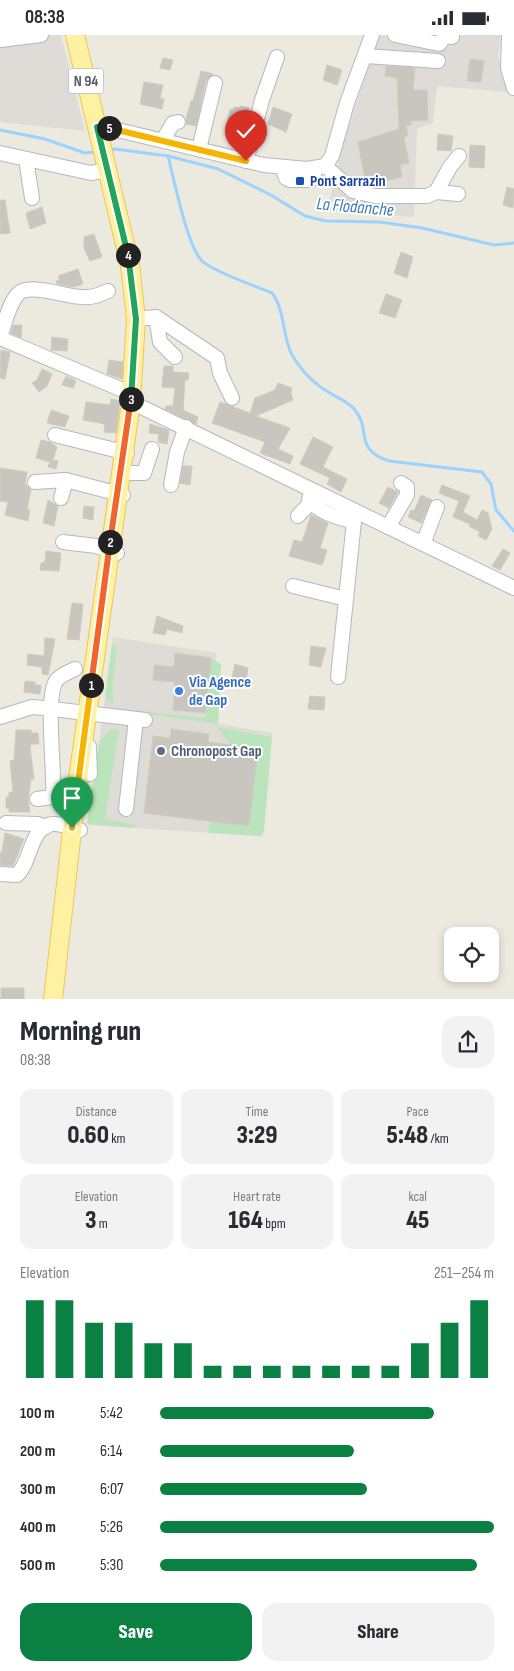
<!DOCTYPE html>
<html lang="en">
<head>
<meta charset="utf-8">
<style>
  :root { --surface:#fff; --page:#f2f2f3; --text:#2b2b33; --muted:#7c7c81; --accent:#0b8043 }
  body { margin:0; font-family:"Sofia Sans Condensed",sans-serif; background:var(--page); color:var(--text); height:100vh; display:flex; flex-direction:column; font-size:19px; white-space:nowrap }
  * { box-sizing:border-box; margin:0 }
  p { font-size:16px; color:var(--muted) }
  .icon { flex:none; width:28px; height:28px; fill:none; stroke:currentColor; stroke-width:2; stroke-linecap:round; stroke-linejoin:round }
  .map { position:relative; height:964px; overflow:hidden }
  .details { display:flex; flex-direction:column; background:var(--surface); flex:1 }
  .details>* { flex:none }
  .buttons { position:absolute; left:444px; top:892px; display:grid; gap:10px }
  .buttons a { display:grid; place-items:center; width:55px; height:55px; border-radius:10px; background:var(--surface); box-shadow:0 2px 8px #0003; font-size:25px }
  .pin { position:absolute; display:grid; place-items:center; width:42px; height:42px; color:#fff; margin:-51px -21px; border-radius:50% 50% 50% 0; rotate:-45deg; box-shadow:0 0 5px #0007 }
  .pin .icon { rotate:45deg }
  .km { position:absolute; width:25px; height:25px; margin:-12px; border-radius:50%; background:#222; color:#fff; font-size:14px; line-height:25px; text-align:center }
  .round { display:grid; place-items:center; flex:none; width:52px; height:52px; border-radius:15px; background:var(--page) }
  .summary { display:flex; align-items:center; justify-content:space-between; height:85px; padding:0 20px }
  h1 { font-size:28px; font-weight:800; line-height:38px }
  .metrics { display:grid; grid-template-columns:repeat(3,1fr); gap:8px; height:85px; padding:5px 20px }
  .metrics div { display:grid; align-content:center; border-radius:12px; background:var(--page); text-align:center }
  .metrics b { font-size:25px; font-weight:800 }
  .metrics small { font-size:14px; font-weight:400 }
  .metrics p { font-size:14px }
  .chart { height:140px; padding:10px 20px }
  .chart p { display:flex; justify-content:space-between }
  .chart svg { width:100%; height:90px; margin-top:5px; stroke:var(--accent); stroke-width:6 }
  .primary-button { display:flex; gap:10px; margin-top:auto; padding:10px 20px }
  .primary-button a { flex:1; height:58px; border-radius:15px; background:var(--accent); color:#fff; font-size:20px; font-weight:800; line-height:58px; text-align:center }
  .primary-button a+a { background:var(--page); color:var(--text) }
  ul { padding:0 20px; list-style:none; font-size:16px }
  li { display:grid; grid-template-columns:80px 60px 1fr; align-items:center; height:38px }
  li i { height:12px; border-radius:6px; background:var(--accent) }
  .status { display:flex; justify-content:space-between; align-items:center; height:35px; padding:0 25px; background:var(--surface); direction:ltr }
  .status svg { height:14px; fill:currentColor }
  .map>svg:first-child { display:block }
  .industrial { fill:#dfdcd7 }
  .green { fill:#bbe4bc }
  .lines { fill:none; stroke-linecap:round; stroke-linejoin:round }
  .stream { stroke:#9dd2fe; stroke-width:3 }
  .building { fill:#c8c6bf; stroke:#d0cbbe }
  .minor-casing { stroke:#b5b8bc; stroke-width:16 }
  .major-casing { stroke:#efc655; stroke-width:20 }
  .minor { stroke:#fff; stroke-width:14 }
  .major { stroke:#fef1a2; stroke-width:18 }
  .split-1-casing { stroke:#fff; stroke-width:10 }
  .split-2-casing { stroke:#fff; stroke-width:10 }
  .split-3-casing { stroke:#fff; stroke-width:10 }
  .split-4-casing { stroke:#fff; stroke-width:10 }
  .split-5-casing { stroke:#fff; stroke-width:10 }
  .split-6-casing { stroke:#fff; stroke-width:10 }
  .split-1 { stroke:#f5b400; stroke-width:6 }
  .split-2 { stroke:#f0652b; stroke-width:6 }
  .split-3 { stroke:#f0652b; stroke-width:6 }
  .split-4 { stroke:#22a559; stroke-width:6 }
  .split-5 { stroke:#22a559; stroke-width:6 }
  .split-6 { stroke:#f5b400; stroke-width:6 }
  .transit-dot { fill:#1a4fb4; stroke:#fff; stroke-width:2 }
  .shop-dot { fill:#3f7fe0; stroke:#fff; stroke-width:2 }
  .service-dot { fill:#5c6f8a; stroke:#fff; stroke-width:2 }
  .labels { text-anchor:middle; dominant-baseline:central; stroke-width:4; stroke-linejoin:round; paint-order:stroke }
  .shield { fill:#fff; stroke:#8a8d90; stroke-width:1 }
  .shield-label { font-size:15px; font-weight:bold; fill:#585c61 }
  .transit-label { font-size:16px; font-weight:bold; fill:#164399; stroke:#fff; text-anchor:start }
  .shop-label { font-size:16px; font-weight:bold; fill:#366cbe; stroke:#fff; text-anchor:start }
  .service-label { font-size:16px; font-weight:bold; fill:#4e5e75; stroke:#fff; text-anchor:start }
  .water-label { font-size:18px; font-style:italic; fill:#3f78b7; stroke:#fff }
</style>
</head>
<body>
<div class="status"><b>08:38</b><svg viewBox="0 0 49 12"><path d="M0 12V9h3v3zM5 12V6h3v6zM10 12V3h3v9zM15 12V0h3v12zM26 1h20v11H26zM47 4h2v5h-2z"/></svg></div>
<div class="map">
<svg width="514" height="964" viewBox="0 0 514 964">
  <rect width="100%" height="100%" fill="#ece9df"/>
  <g class="industrial">
    <path d="M0,0H61L85,96L0,87Z"/>
    <path d="M379,0H501L498,21L508,57L437,51L433,88L417,94L414,182L327,176L343,108Z"/>
    <path d="M113,602L216,618L209,687L272,698L264,796L261,801L88,790Z"/>
  </g>
  <g class="green">
    <path d="M112,610L117,611L112,657L114,669L107,665L105,660Z"/>
    <path d="M211,623L221,629L218,689L140,678L139,676L205,683Z"/>
    <path d="M217,692L272,702L264,796L261,801L209,798L210,786L249,791L258,713L230,709Z"/>
    <path d="M111,694L119,695L105,784L136,790L135,793L87,789L99,708Z"/>
  </g>
  <g class="lines">
    <g class="stream">
      <path d="M0,95L45,104L85,118L96,117"/>
      <path d="M107,115L115,114L168,121L218,134L271,160L305,181L326,186L380,187L422,193L494,210L514,208"/>
      <path d="M168,121C174,144 187,211 202,226C214,237 255,251 272,258C285,274 282,301 292,320C301,335 314,349 330,358C339,364 348,366 355,375C372,396 353,414 389,426L482,437L491,449L496,475L514,496"/>
    </g>
  </g>
  <g class="building">
    <path d="M163,23L173,25L170,35L160,33Z"/>
    <path d="M470,24L484,26L481,47L467,46Z"/>
    <path d="M327,30L342,35L337,50L323,45Z"/>
    <path d="M386,31L415,33L413,55H427L428,85L411,86V90H406L408,101L404,102L409,128L400,130L402,142L366,150L358,107L399,94L397,43L385,41Z"/>
    <path d="M201,36L213,39L206,46L196,91L186,89V84L191,66H193Z"/>
    <path d="M144,47L163,50L160,63L164,64L162,74L140,69Z"/>
    <path d="M240,71L249,73L244,94L227,90L230,74L233,75L234,72L240,73Z"/>
    <path d="M273,72L292,79L286,97L268,89Z"/>
    <path d="M438,99L453,101L451,116L437,115Z"/>
    <path d="M470,110L485,111L484,133L469,132Z"/>
    <path d="M507,152L514,154L513,173L503,170Z"/>
    <path d="M0,165H5L10,198L0,199Z"/>
    <path d="M42,172L46,188L30,194L26,178Z"/>
    <path d="M94,199L102,222L90,226L84,213V202Z"/>
    <path d="M401,217L413,222L407,243L394,238Z"/>
    <path d="M78,234L83,249L74,252L57,249L56,246L60,245L58,241Z"/>
    <path d="M386,259L402,265L395,283L379,278Z"/>
    <path d="M13,290H22L21,303L11,298Z"/>
    <path d="M52,302L68,304L67,316L51,315Z"/>
    <path d="M1,315L10,317L5,344L0,343Z"/>
    <path d="M109,325L123,327L122,344L107,339Z"/>
    <path d="M164,331H173V337L189,338L188,345H185L183,375L198,382L196,389L165,374L166,371H173L175,353L162,352Z"/>
    <path d="M42,334L52,339L47,351L39,357L32,348L37,345Z"/>
    <path d="M66,341L76,346L73,353L62,350Z"/>
    <path d="M278,348L292,353L291,359L293,365L256,381L290,393L278,414L293,421L290,429L260,418L265,407L212,388L220,367L250,378L255,363L275,355Z"/>
    <path d="M111,364L120,366L116,398L104,397L105,389L83,385L86,367L110,370Z"/>
    <path d="M51,375L69,381L65,392L47,388Z"/>
    <path d="M150,389L169,395L167,409L158,407L159,399L149,398Z"/>
    <path d="M313,402L333,412L323,432L347,444L341,457L327,449L330,443L300,429Z"/>
    <path d="M41,405L50,407L57,412L53,425L58,426L56,434L48,432L50,427L36,423Z"/>
    <path d="M183,431H192L190,450L180,448Z"/>
    <path d="M0,433L27,437L25,449L31,455L27,474L30,475L28,486L5,480L8,467L0,466Z"/>
    <path d="M442,450L470,461L463,477L477,485L482,475L488,478L492,494L486,505L478,501L480,497L469,491L470,489L453,482L459,466L439,458Z"/>
    <path d="M388,452L398,457L389,473L379,468Z"/>
    <path d="M421,460L432,465L421,488L408,482L411,475L414,476Z"/>
    <path d="M48,465L58,471L54,491L43,488Z"/>
    <path d="M84,471L94,472L93,485L83,483Z"/>
    <path d="M311,480L328,488L320,513L327,515L322,530L289,521L294,505L302,507Z"/>
    <path d="M503,514L510,518L500,535L492,531Z"/>
    <path d="M46,516L61,518L59,536L40,535L41,528L45,527Z"/>
    <path d="M72,568L83,569L79,605L67,604Z"/>
    <path d="M157,581L183,591L182,598L167,594L165,600L153,598Z"/>
    <path d="M45,603L55,604L48,640L42,639V632L27,630L28,619L44,621Z"/>
    <path d="M311,611L326,613L321,632L309,630Z"/>
    <path d="M175,618L211,623L205,678L173,675L175,647L153,645L154,630L174,632Z"/>
    <path d="M235,629L248,633L246,646L232,643Z"/>
    <path d="M25,646L35,647V650H41L40,659L24,657Z"/>
    <path d="M310,661L325,662L324,675L308,674Z"/>
    <path d="M171,694L209,699L208,707L258,713L249,791L144,778L153,701L170,703Z"/>
    <path d="M16,695H31V698H38L39,709H31L30,712L34,744H31L28,765L30,777H9V773H6V762H9V757H13L10,726L14,725Z"/>
    <path d="M5,798L24,804L13,831L0,830V817H2Z"/>
    <rect x="1" y="953" width="23" height="11"/>
  </g>
  <g class="lines">
    <defs>
      <g id="minor">
        <path d="M395,0L439,9L445,1L452,2"/>
        <path d="M509,0L508,33L514,53"/>
        <path d="M0,5L41,0"/>
        <path d="M365,21L438,26"/>
        <path d="M97,92L101,91L264,130L307,134L325,131L332,121L347,68L372,0"/>
        <path d="M163,105L173,88L178,87"/>
        <path d="M199,114L215,48"/>
        <path d="M0,118L91,138L108,135"/>
        <path d="M26,124L32,163"/>
        <path d="M246,126L262,65L277,22"/>
        <path d="M325,131L353,156L375,161H427L436,157L458,159"/>
        <path d="M282,132L286,143L290,145H311L316,134"/>
        <path d="M436,157L450,132L459,121"/>
        <path d="M156,282L160,307L175,322"/>
        <path d="M136,284L156,282L217,323L220,338L232,363"/>
        <path d="M0,302C5,289 8,270 18,259C29,247 66,262 82,262C92,263 99,260 108,256"/>
        <path d="M0,303L132,359"/>
        <path d="M131,367L514,553"/>
        <path d="M55,400L127,418"/>
        <path d="M120,438H144L152,414"/>
        <path d="M35,447L66,445L123,460"/>
        <path d="M171,450L177,417L186,392"/>
        <path d="M311,455L309,465C319,477 339,484 354,486"/>
        <path d="M61,463L66,445"/>
        <path d="M298,481L311,467"/>
        <path d="M388,492L407,460V452L401,448"/>
        <path d="M63,507L96,511L117,518"/>
        <path d="M423,509L437,472"/>
        <path d="M293,551L346,564"/>
        <path d="M338,642L354,486L357,478"/>
        <path d="M0,682L32,672L44,673L145,685"/>
        <path d="M89,711L90,739"/>
        <path d="M37,764L53,762C55,736 45,664 56,646C60,640 69,637 75,634"/>
        <path d="M126,774L136,684"/>
        <path d="M6,788L38,789L46,792"/>
        <path d="M0,839L17,840C31,828 30,792 52,789C61,788 72,793 80,795"/>
      </g>
      <path id="major" d="M53,964L77,751L131,367L136,284L130,230L75,0"/>
    </defs>
    <use href="#minor" class="minor-casing"/>
    <use href="#major" class="major-casing"/>
    <use href="#minor" class="minor"/>
    <use href="#major" class="major"/>
  </g>
  <g class="lines">
    <defs>
      <path id="split-1" d="M72,793L91,650"/>
      <path id="split-2" d="M91,650L110,507"/>
      <path id="split-3" d="M110,507L131,364"/>
      <path id="split-4" d="M128,220L136,284L131,364"/>
      <path id="split-5" d="M109,93L97,92L128,220"/>
      <path id="split-6" d="M109,93L246,126"/>
    </defs>
    <use href="#split-1" class="split-1-casing"/>
    <use href="#split-2" class="split-2-casing"/>
    <use href="#split-3" class="split-3-casing"/>
    <use href="#split-4" class="split-4-casing"/>
    <use href="#split-5" class="split-5-casing"/>
    <use href="#split-6" class="split-6-casing"/>
    <use href="#split-1" class="split-1"/>
    <use href="#split-2" class="split-2"/>
    <use href="#split-3" class="split-3"/>
    <use href="#split-4" class="split-4"/>
    <use href="#split-5" class="split-5"/>
    <use href="#split-6" class="split-6"/>
  </g>
  <rect class="transit-dot" x="295" y="141" width="10" height="10" rx="2.5"/>
  <circle class="shop-dot" cx="179" cy="656" r="5"/>
  <circle class="service-dot" cx="161" cy="716" r="5"/>
  <g class="labels">
    <rect class="shield" x="68.5" y="33.5" width="35" height="25" rx="4"/>
    <g class="shield-label">
      <text x="86" y="46">N 94</text>
    </g>
    <g class="transit-label">
      <text x="310" y="146">Pont Sarrazin</text>
    </g>
    <g class="shop-label">
      <text x="189" y="647">Via Agence<tspan x="189" dy="18">de Gap</tspan></text>
    </g>
    <g class="service-label">
      <text x="171" y="716">Chronopost Gap</text>
    </g>
    <g class="water-label">
      <text transform="translate(355 172) rotate(5)">La Flodanche</text>
    </g>
  </g>
</svg>
<div class="buttons">
<a><svg class="icon" aria-label="locate" viewBox="0 0 24 24"><circle cx="12" cy="12" r="6"/><path d="M12 2v4M12 18v4M2 12h4M18 12h4"/></svg></a>
</div>
<div class="pin" style="left:72px;top:793px;background:#1e9e55"><svg class="icon" aria-label="arrive" viewBox="0 0 24 24"><path d="M6 21V4h12l-3 4 3 4H6"/></svg></div>
<div class="pin" style="left:246px;top:126px;background:#d93025"><svg class="icon" aria-label="check" viewBox="0 0 24 24"><path d="M5 12l5 5 9-10"/></svg></div>
<b class="km" style="left:91px;top:650px">1</b>
<b class="km" style="left:110px;top:507px">2</b>
<b class="km" style="left:131px;top:364px">3</b>
<b class="km" style="left:128px;top:220px">4</b>
<b class="km" style="left:109px;top:93px">5</b>
</div>
<section class="details">
<div class="summary"><div><h1>Morning run</h1><p>08:38</p></div><a class="round"><svg class="icon" aria-label="share" viewBox="0 0 24 24"><path d="M12 15V3M7 8l5-5 5 5M5 13v7h14v-7"/></svg></a></div>
<div class="metrics">
<div><p>Distance</p><b>0.60<small> km</small></b></div>
<div><p>Time</p><b>3:29</b></div>
<div><p>Pace</p><b>5:48<small> /km</small></b></div>
</div>
<div class="metrics">
<div><p>Elevation</p><b>3<small> m</small></b></div>
<div><p>Heart rate</p><b>164<small> bpm</small></b></div>
<div><p>kcal</p><b>45</b></div>
</div>
<div class="chart"><p><span>Elevation</span>251–254 m</p>
<svg viewBox="0 0 160 44" preserveAspectRatio="none"><path d="M5 44V6M15 44V6M25 44V17M35 44V17M45 44V27M55 44V27M65 44V38M75 44V38M85 44V38M95 44V38M105 44V38M115 44V38M125 44V38M135 44V27M145 44V17M155 44V6"/></svg>
</div>
<ul>
<li><b>100 m</b>5:42<i style="width:82%"></i></li>
<li><b>200 m</b>6:14<i style="width:58%"></i></li>
<li><b>300 m</b>6:07<i style="width:62%"></i></li>
<li><b>400 m</b>5:26<i style="width:100%"></i></li>
<li><b>500 m</b>5:30<i style="width:95%"></i></li>
</ul>
<div class="primary-button"><a>Save</a><a>Share</a></div>
</section>
</body>
</html>
